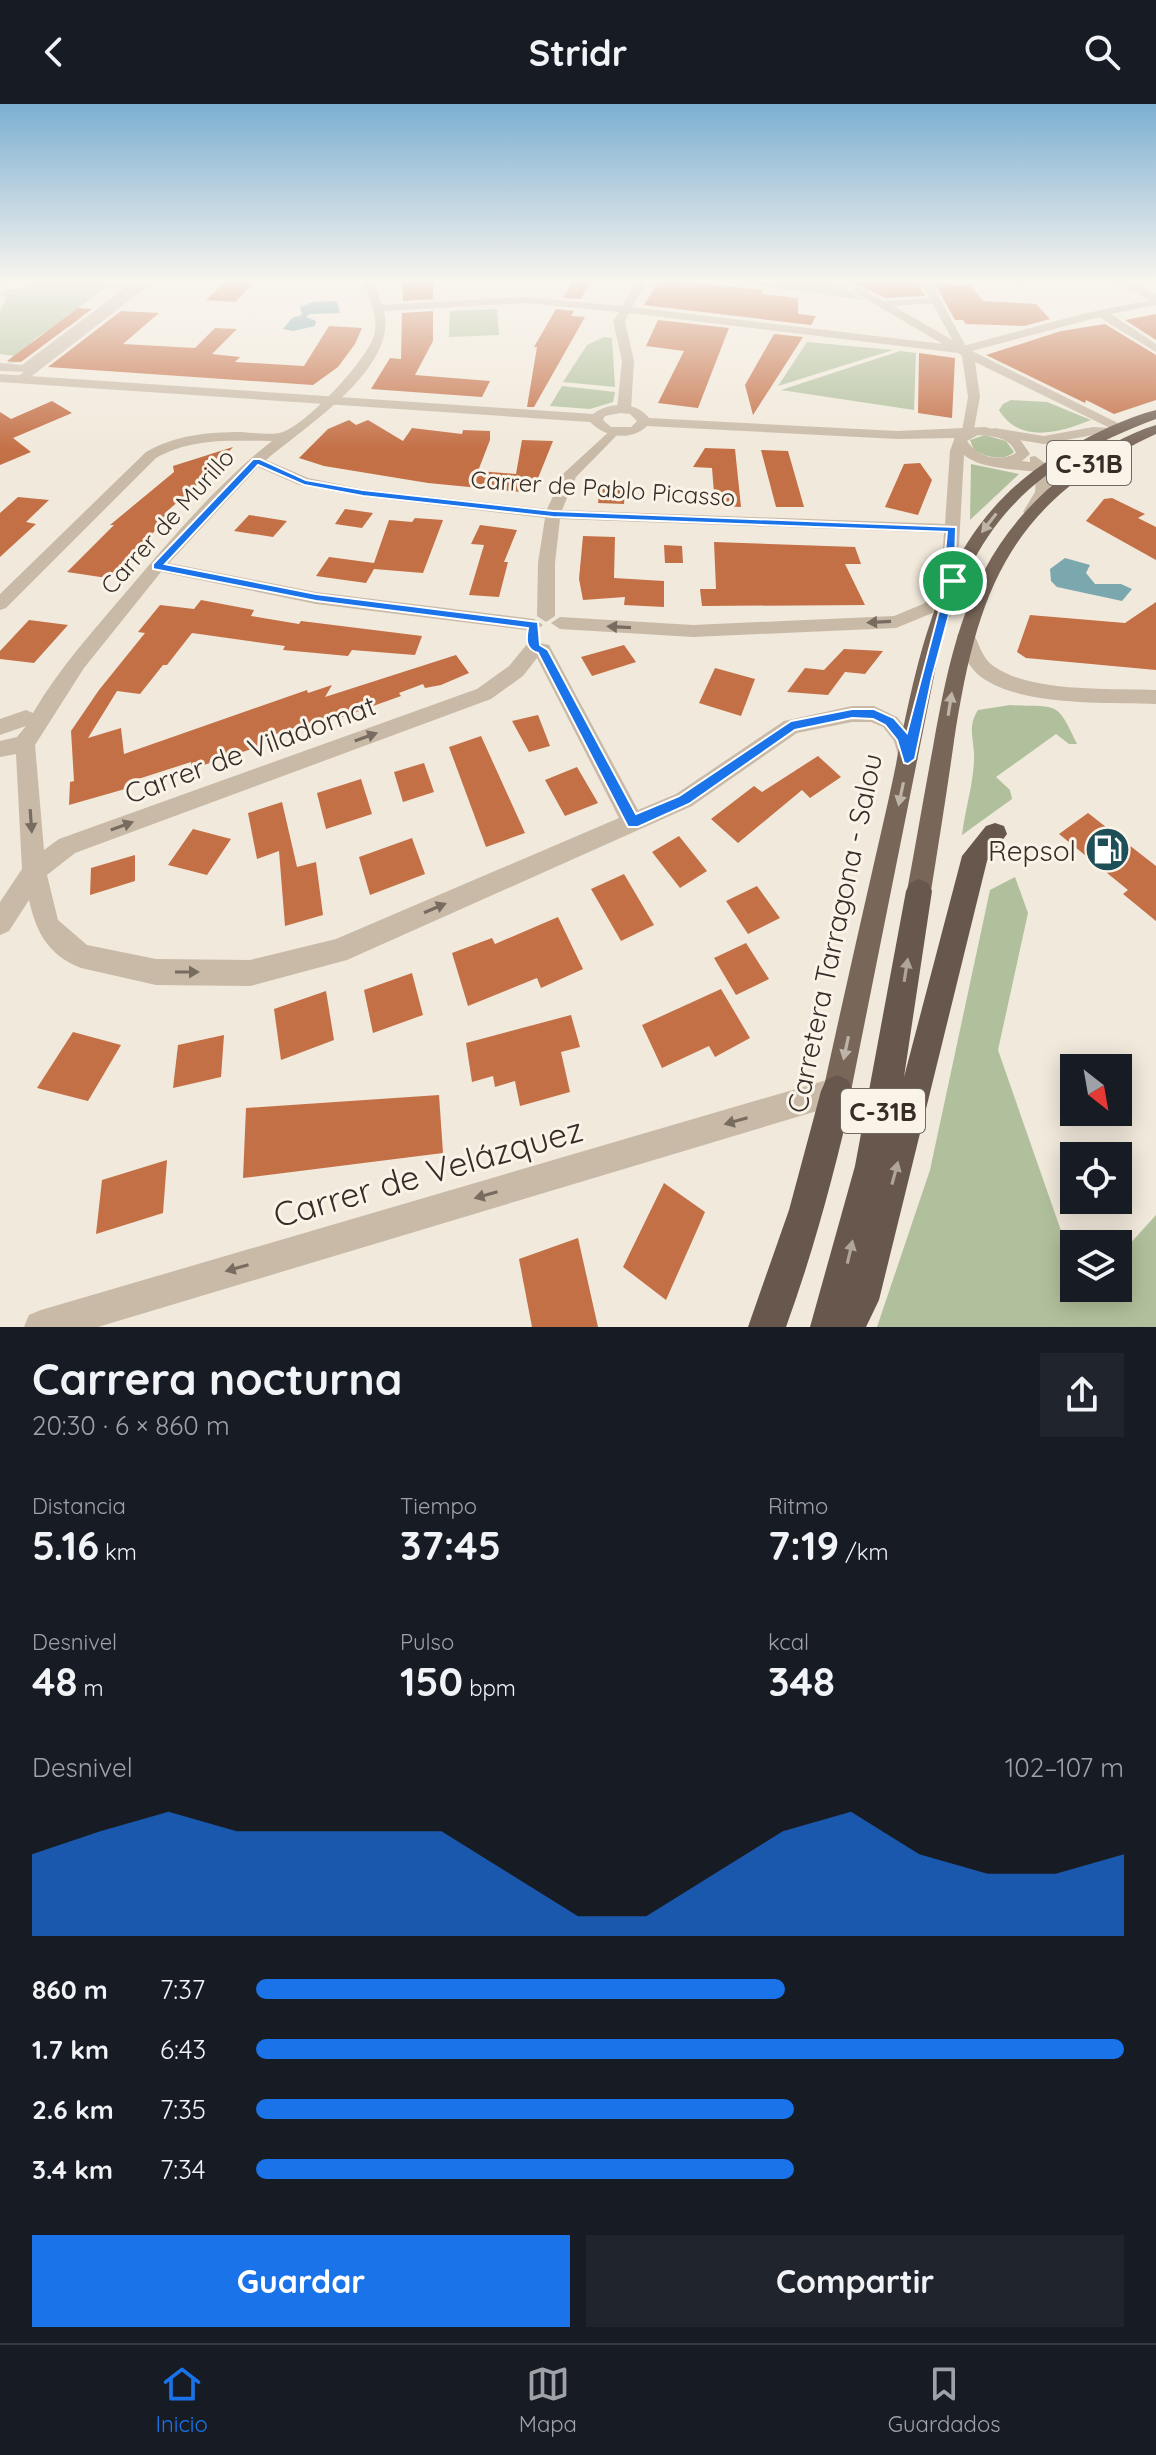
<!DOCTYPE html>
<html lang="es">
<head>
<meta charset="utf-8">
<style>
  :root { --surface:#171b24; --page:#20242c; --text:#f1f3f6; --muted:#9ea1a6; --line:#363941; --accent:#1a73e8 }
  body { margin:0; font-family:Quicksand,sans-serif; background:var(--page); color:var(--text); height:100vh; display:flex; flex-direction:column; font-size:30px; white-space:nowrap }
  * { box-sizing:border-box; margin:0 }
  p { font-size:26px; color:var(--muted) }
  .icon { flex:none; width:44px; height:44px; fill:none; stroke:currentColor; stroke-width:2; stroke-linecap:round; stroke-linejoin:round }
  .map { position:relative; height:1223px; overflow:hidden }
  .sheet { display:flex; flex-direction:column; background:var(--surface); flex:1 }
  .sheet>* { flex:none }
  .needle { width:52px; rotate:149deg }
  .controls { position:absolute; left:1060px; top:950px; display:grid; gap:16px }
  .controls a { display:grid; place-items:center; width:72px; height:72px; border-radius:0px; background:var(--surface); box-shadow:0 4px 20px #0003; font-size:40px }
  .pin { position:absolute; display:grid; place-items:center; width:68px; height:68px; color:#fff; margin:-34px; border:4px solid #fff; border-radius:50%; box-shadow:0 2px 8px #0007 }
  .round { display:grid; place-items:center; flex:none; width:84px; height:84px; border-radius:0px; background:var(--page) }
  .overview { display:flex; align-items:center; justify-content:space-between; height:136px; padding:0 32px }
  h1 { font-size:44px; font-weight:700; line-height:60px }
  .metrics { display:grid; grid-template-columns:repeat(3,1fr); gap:12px; height:136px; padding:8px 32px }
  .metrics div { display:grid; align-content:center }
  .metrics b { font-size:40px; font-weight:700 }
  .metrics small { font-size:22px; font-weight:400 }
  .metrics p { font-size:22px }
  .chart { height:224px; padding:16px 32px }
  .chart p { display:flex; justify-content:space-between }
  .chart svg { width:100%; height:144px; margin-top:8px; fill:var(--accent); opacity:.7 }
  .cta { display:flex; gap:16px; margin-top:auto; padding:16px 32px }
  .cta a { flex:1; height:92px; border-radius:0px; background:var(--accent); color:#fff; font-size:32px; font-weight:700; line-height:92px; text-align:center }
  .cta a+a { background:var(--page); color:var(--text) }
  ul { padding:0 32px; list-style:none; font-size:26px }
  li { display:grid; grid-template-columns:128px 96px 1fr; align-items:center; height:60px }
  li i { height:20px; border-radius:10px; background:var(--accent) }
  header { display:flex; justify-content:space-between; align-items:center; height:104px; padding:0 32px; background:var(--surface); font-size:36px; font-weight:700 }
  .tabs { display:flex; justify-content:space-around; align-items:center; height:112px; border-top:2px solid var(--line); background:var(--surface); font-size:22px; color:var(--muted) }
  .tabs a { display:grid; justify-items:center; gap:4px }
  .tabs .active { color:var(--accent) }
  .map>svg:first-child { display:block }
  .green { fill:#b1c09c }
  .water { fill:#7ba8ae }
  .building { fill:#c47047 }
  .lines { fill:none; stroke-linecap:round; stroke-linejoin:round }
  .pedestrian { fill:#c9baa7; fill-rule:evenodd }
  .minor { fill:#c9baa7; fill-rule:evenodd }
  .tertiary { fill:#c9baa7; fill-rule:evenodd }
  .primary { fill:#786659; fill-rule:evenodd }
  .trunk { fill:#68574c; fill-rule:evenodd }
  .oneway { fill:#bfb4a8 }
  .oneway2 { fill:#786c61 }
  .oneway3 { fill:#b0a59a }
  .route { fill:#1a73e8; stroke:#fff; stroke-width:2; fill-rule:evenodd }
  .labels { text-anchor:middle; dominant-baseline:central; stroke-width:6; stroke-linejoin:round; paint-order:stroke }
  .far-street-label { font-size:24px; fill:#362d28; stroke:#f9f3e8 }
  .shield { fill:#f9f3e8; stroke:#706862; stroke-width:2 }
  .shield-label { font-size:26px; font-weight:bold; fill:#362d28 }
  .street-label { font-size:28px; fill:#362d28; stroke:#f9f3e8 }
  .poi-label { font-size:28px; fill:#362d28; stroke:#f9f3e8; text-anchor:end }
  .near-street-label { font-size:34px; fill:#362d28; stroke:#f9f3e8 }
</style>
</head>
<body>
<header><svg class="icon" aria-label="back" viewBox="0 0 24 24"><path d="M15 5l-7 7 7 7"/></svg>Stridr<svg class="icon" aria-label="search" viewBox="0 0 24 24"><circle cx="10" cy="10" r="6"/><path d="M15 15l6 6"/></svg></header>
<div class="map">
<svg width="1156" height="1223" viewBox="0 0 1156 1223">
  <rect width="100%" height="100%" fill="#f1e9db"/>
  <g class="green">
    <path d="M29,175H117L130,177L122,183L107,182L66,213L80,214L69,223C44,222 29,237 18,258L7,259L16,252L0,250V207L7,193L0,190L9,185H23Z"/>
    <path d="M714,175H830L864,196Z"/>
    <path d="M497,205L499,231L449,233L450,207Z"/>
    <path d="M604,233L612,234L615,283L563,278L587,241Z"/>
    <path d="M807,238L893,246L778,282Z"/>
    <path d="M900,247L916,249L914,306L781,286Z"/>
    <path d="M562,282L615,288L613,298L590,305L550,302Z"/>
    <path d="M1011,296L1047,298L1091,316C1061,328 1020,341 999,306L1003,300Z"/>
    <path d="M985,331L1006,337L1014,348C1003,358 986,353 974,346L970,336Z"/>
    <path d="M971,360L1019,370L970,416Z"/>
    <path d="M1010,601C1058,604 1056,595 1077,640H1069L1056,630L996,673L1010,686L1012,695L962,731C965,705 975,675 974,649C973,632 968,622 978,606Z"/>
    <path d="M1015,773L1028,809L998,946L1074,1164V1184H1081L1084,1190L1089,1184H1118V1153L1156,1111V1223H877L930,1066L990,786Z"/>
  </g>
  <g class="water">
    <path d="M313,198L337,197L340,209L310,210L306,213L316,217L315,222L293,227L283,225L292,214L302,211L300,203Z"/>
    <path d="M1065,454L1090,461L1086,469L1095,480H1121L1132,485L1122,497L1057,483L1051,477L1050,465Z"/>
  </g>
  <g class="building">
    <path d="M228,175H258L235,198L206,196Z"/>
    <path d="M403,175H433V195L403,197Z"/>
    <path d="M574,175H592L581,195L563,194Z"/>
    <path d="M660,175L763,186L761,190L798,194V210L816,212L811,221L644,201Z"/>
    <path d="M846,175H916L925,192L885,194Z"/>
    <path d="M935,180L971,181L983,197L1036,200L1050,215L1024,222L966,220L963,216H955Z"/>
    <path d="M78,204L92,205L21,258L7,257Z"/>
    <path d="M556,205L574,207L571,212L585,213L534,303H527L537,243H534Z"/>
    <path d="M121,207L159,209L123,240L195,244L215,224L237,225L212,250L240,253L235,258L304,262L329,222L362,224L355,240L338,263L313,281L48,263Z"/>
    <path d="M433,207V237L415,271L490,277L482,293L371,285L390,254L401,255L402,209Z"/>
    <path d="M1156,210V236L1125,216Z"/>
    <path d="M658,216L729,224L698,304L658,299L684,247L646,242Z"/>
    <path d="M1105,220L1156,251V296L1114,310L1086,296L1085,299L986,251L1061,227Z"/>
    <path d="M774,230L803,233L753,311L745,281Z"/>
    <path d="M919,249L955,254L952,314L918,309Z"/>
    <path d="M52,297L72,309L13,334L31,348L0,361V308L11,315Z"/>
    <path d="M349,316L356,321L368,316L403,337L412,324L462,330L463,326L490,327V336L478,367L516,370L522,336L553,337L532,389L428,379L324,362L299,354L328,325Z"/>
    <path d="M233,343L200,378L164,410L171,411L107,474L67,468L114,421H110L174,368L173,362Z"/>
    <path d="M705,344L735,345L741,403L715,402L712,364L693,363Z"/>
    <path d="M761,346L788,347L804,403H776Z"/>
    <path d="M920,359L932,376L918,411L885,403L904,360Z"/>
    <path d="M600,381L625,382L624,400L598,399Z"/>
    <path d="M18,393L49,396L26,418L36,420L0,453V409Z"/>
    <path d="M1112,394L1145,410L1138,414L1156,423V456L1086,417L1104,395Z"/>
    <path d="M345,405L373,409L362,424L335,420Z"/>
    <path d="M249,411L287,417L273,433L234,427Z"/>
    <path d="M415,414L443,416L423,469L374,465L366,479L316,472L329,453L374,459L389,416L412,418Z"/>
    <path d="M480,421L517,426L504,458H508L499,493L469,491L484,441L471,440Z"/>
    <path d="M583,432L615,433L614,474L664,477V503L624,501L625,493L583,496L579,475Z"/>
    <path d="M714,438L855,443L861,460H845L865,501L702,502L700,485H716Z"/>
    <path d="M664,441L682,442L683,459H665Z"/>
    <path d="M201,496L254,506L251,512L299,520L301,517L422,532L415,551L352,546L348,552L283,546L285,542L192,529L167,561H163L140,590L117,587L88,634L121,624L124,650L307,586L308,589L332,581L325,593L456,551L469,569L441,581L425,584L423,580L399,589L401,592L334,616L332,611L271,632L272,638L192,665L191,658L132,677V683L69,701L70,678L74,677L71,627L99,586L145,529L138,528L160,501L194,505Z"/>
    <path d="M1156,498V566L1026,554L1017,548L1030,511L1125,519Z"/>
    <path d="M29,516L68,521L34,559L0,555V547Z"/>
    <path d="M624,541L636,558L592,572L581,553Z"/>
    <path d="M844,545L883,547L865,570L845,568L828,591L787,588L805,564L824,566Z"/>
    <path d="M715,564L755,575L741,612L699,599Z"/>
    <path d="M538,611L550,642L529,648L512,617Z"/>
    <path d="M481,632L525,729L486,743L449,643Z"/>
    <path d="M818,652L841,673L810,694L802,686L738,739L711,715L754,682L762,688Z"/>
    <path d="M424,659L434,688L403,698L394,668Z"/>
    <path d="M577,663L598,699L565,712L545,676Z"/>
    <path d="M361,675L372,710L326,725L317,689Z"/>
    <path d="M282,698L297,763L316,758L323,811L285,822L279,747L257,755L248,709Z"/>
    <path d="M1088,709L1156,762V817L1123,790L1128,786L1059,730Z"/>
    <path d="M193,725L231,735L207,771L168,761Z"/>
    <path d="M679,732L707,767L680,784L652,748Z"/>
    <path d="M412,734L425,770L370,791L359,753Z"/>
    <path d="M135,751V777L90,791L91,764Z"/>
    <path d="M624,770L654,821L621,837L591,785Z"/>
    <path d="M757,782L780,814L748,830L726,797Z"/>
    <path d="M558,813L583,865L541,884L537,874L468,902L452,849L492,834L495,840Z"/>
    <path d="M746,839L769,875L736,891L714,854Z"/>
    <path d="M412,869L423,911L373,929L364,886Z"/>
    <path d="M721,885L750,934L715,953L709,942L662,964L642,921Z"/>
    <path d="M326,887L334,936L281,956L274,905Z"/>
    <path d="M571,911L580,943L561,948L570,988L520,1002L515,977L495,983L493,972L472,978L466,939Z"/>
    <path d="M73,928L121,941L88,997L37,984Z"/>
    <path d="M224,931L221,973L173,984L178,941Z"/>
    <path d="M439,991L443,1049L243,1074L246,1004Z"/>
    <path d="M167,1056L163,1109L96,1130L102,1076Z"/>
    <path d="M664,1079L705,1108L666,1196L623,1163Z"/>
    <path d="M578,1134L598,1223H532L519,1155Z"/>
  </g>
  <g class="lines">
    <g class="pedestrian">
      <path d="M146,175H157L24,278H16V274Z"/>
      <path d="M919,175H929L968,246L967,248L958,246Z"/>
    </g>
    <g class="minor">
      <path d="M0,175H9L0,182Z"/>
      <path d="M137,175H148L29,268L0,267V259L22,261Z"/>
      <path d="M363,175H373L382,201L525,193L622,202L638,175H648L632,203L943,240L852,187L851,185L856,182L884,197L940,194L941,196L936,199L893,202L963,242L1082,210L1150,196L1112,175H1125L1156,191V201L1111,210L1156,240V248L1099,213L972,247L1126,323L1111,332L1093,331L1044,340L989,331L987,328L994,324L1044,332L1093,323L1110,324L975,258L980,293L973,330L965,334L958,459L961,477L953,482L945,477L942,459L944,429L560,415L555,459V512L546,518L537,512L538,459L545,414L363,393L299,381L258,363L169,459L316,488L534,515L543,521L534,527L316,500L161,468L84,564L35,641L44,746L59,735L477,585L509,562L528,539L535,538L549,541L638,706L676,690L784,617L852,602H874L897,613L914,634L918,655L915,661L908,663L901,661L894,637L883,623L871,618H852L797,629L692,702L347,856L250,882L156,881L81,864C48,851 36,828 29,796L9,827L0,831V798L22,765L16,650L0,653V637L17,633L26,622L0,631V615L26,606L33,609C59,564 94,526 127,487C172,434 217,380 272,337C231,337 193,333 156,354L6,504L0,506V490L146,348C176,331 207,328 242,328C254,329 267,331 279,329C302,326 371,253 375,228C378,210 368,192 363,175ZM525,199L619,208L613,217L622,257L617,305L624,309L631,305L634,257L625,217L629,209L958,249L962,252L968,293L961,332L955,333L950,347L945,420L562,406L576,373L620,328L613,324L564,369L547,405L363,385L308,374L266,356C304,323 398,265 384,207ZM537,554L619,714L336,835L250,856L156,855L87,841L58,816L47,771L75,749L491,595L523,572Z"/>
      <path d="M949,482L958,488L935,508L896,524L693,533L560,525L551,519L560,513L693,521L894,512L923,500Z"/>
      <path d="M966,525L972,527C980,540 981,554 995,563C1033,589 1111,584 1156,586V600C1106,598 1023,603 981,573C967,562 962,547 957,531Z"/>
      <path d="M837,973L847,977L851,987L847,997L837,1001L98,1223H24L29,1211L41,1206Z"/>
    </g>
    <path class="tertiary" d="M0,270L593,310C609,298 636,297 649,314L897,327L985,323L1017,331L1030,350L1022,357L1030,358V353L1035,352L1046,360L1090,355L1097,359L1090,363L1051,368L1050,388L1036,411L1031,413L1023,408L1035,388L1036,368C1010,364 960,366 954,334L897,335L647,322C630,338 605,333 590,318L0,278ZM620,309L630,310L637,317L631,323H611L603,316L605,312ZM978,331C993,332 1010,333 1016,349C998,359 978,353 967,337Z"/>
    <g class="primary">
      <path d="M1156,306V315C1031,362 975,417 939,547L851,987L847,997L837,1001L827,997L823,987C844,891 866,794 888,698C919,558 930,423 1067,345C1095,329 1125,314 1156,306Z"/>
      <path d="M1156,321V330C1009,398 977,486 954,637C947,687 939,737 931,787L927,795L919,798L911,795L907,787C916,739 924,691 933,643C953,530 974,440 1070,367C1095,349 1126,330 1156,321Z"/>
    </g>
    <g class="trunk">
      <path d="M995,719L1004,722L1007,730L987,757L879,1196L866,1223H810L855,1062L906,787L910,779L919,775L928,779L932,787L904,973L962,752L986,722Z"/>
      <path d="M837,971L848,976L853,987C835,1067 814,1146 786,1223H748L789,1106L821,987L826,976Z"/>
    </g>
  </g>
  <defs><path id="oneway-solid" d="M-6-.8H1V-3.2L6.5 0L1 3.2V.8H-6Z" transform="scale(2)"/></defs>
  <g class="oneway">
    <use href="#oneway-solid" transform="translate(989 419) rotate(128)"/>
    <use href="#oneway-solid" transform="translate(950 600) rotate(-81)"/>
    <use href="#oneway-solid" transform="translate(901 690) rotate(102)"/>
    <use href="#oneway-solid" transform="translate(846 944) rotate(102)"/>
  </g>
  <g class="oneway2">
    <use href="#oneway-solid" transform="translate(879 518) rotate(177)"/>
    <use href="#oneway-solid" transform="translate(619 523) rotate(-177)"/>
    <use href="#oneway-solid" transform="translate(366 633) rotate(-20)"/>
    <use href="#oneway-solid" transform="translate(31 717) rotate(86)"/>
    <use href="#oneway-solid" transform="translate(122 722) rotate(-20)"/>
    <use href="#oneway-solid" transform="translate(435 804) rotate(-23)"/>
    <use href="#oneway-solid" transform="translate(187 868)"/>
    <use href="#oneway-solid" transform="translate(736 1017) rotate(164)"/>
    <use href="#oneway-solid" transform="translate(486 1091) rotate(164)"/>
    <use href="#oneway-solid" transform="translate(237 1164) rotate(164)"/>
  </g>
  <g class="oneway3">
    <use href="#oneway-solid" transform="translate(906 866) rotate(-81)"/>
    <use href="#oneway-solid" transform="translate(895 1069) rotate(-75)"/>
    <use href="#oneway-solid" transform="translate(850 1148) rotate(-77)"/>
  </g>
  <linearGradient id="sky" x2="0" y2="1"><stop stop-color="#7cafd1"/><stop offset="0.51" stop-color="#f9f5ef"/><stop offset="1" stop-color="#f9f5ef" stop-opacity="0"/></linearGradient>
  <rect width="1156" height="346" fill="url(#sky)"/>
  <path class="route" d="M253,355H260L306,376L363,386L553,407L956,423L955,459L958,477L932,574L915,655L908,660L904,659L897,636L885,621L873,615L852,614L795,626L689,700L638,723H628L538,549C525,545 526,535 528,524L316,497L153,465V460ZM258,361L304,381L363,392L553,413L947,428L944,459L947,477L907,629L894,614L874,605H852L791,617L679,692L636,710L548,546L540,541L538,518L316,490L165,460Z"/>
  <defs>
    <symbol id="fuel-disc" viewBox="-11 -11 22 22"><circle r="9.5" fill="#1e4e57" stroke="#f9f3e8"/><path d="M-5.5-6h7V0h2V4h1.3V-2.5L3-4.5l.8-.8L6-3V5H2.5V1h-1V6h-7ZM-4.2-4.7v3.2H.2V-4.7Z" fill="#fff"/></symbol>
  </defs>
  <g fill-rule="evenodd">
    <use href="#fuel-disc" x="1082" y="720" width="51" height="51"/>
  </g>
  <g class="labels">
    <g class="far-street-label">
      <text transform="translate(603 384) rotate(4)">Carrer de Pablo Picasso</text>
      <text transform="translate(167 417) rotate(-48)">Carrer de Murillo</text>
    </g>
    <g class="shield">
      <rect x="1047" y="337" width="84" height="44" rx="6"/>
      <rect x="841" y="985" width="84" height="44" rx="6"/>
    </g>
    <g class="shield-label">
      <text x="1089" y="359">C-31B</text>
      <text x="883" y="1007">C-31B</text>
    </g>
    <g class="street-label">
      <text transform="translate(250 645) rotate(-20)">Carrer de Viladomat</text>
      <text transform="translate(834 829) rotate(-78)">Carretera Tarragona - Salou</text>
    </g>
    <g class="poi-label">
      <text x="1076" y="746">Repsol</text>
    </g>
    <g class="near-street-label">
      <text transform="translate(428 1068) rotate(-16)">Carrer de Velázquez</text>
    </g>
  </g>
</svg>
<div class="controls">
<a><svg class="needle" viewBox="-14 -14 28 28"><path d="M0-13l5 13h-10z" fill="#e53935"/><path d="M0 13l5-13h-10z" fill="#9ea1a6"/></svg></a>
<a><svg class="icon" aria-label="locate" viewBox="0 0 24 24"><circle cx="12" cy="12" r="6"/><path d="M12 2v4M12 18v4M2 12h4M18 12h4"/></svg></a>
<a><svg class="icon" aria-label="layers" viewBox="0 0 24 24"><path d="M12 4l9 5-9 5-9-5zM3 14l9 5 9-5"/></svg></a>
</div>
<div class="pin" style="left:953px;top:477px;background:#1e9e55"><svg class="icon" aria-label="arrive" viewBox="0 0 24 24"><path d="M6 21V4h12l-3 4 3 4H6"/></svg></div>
</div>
<section class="sheet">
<div class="overview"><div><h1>Carrera nocturna</h1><p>20:30 · 6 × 860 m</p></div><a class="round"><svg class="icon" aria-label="share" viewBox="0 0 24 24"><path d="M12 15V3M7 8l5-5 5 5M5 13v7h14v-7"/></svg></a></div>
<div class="metrics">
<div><p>Distancia</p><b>5.16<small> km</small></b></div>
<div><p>Tiempo</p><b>37:45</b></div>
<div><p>Ritmo</p><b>7:19<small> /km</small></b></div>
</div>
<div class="metrics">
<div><p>Desnivel</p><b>48<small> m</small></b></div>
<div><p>Pulso</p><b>150<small> bpm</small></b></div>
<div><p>kcal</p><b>348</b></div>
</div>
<div class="chart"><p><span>Desnivel</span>102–107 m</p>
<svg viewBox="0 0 160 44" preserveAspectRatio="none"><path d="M0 44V19L10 12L20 6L30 12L40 12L50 12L60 12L70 25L80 38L90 38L100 25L110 12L120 6L130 19L140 25L150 25L160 19V44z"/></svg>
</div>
<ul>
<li><b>860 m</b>7:37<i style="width:61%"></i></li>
<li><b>1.7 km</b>6:43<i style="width:100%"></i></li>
<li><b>2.6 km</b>7:35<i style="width:62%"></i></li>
<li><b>3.4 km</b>7:34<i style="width:62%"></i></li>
</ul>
<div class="cta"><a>Guardar</a><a>Compartir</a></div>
</section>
<nav class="tabs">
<a class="active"><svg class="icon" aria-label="home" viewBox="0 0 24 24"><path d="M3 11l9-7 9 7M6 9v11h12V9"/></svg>Inicio</a>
<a><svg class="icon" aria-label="map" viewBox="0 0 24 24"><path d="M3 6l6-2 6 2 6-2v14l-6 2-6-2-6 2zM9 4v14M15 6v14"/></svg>Mapa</a>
<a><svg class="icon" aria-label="saved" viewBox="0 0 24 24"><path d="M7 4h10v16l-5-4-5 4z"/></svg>Guardados</a>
</nav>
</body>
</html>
